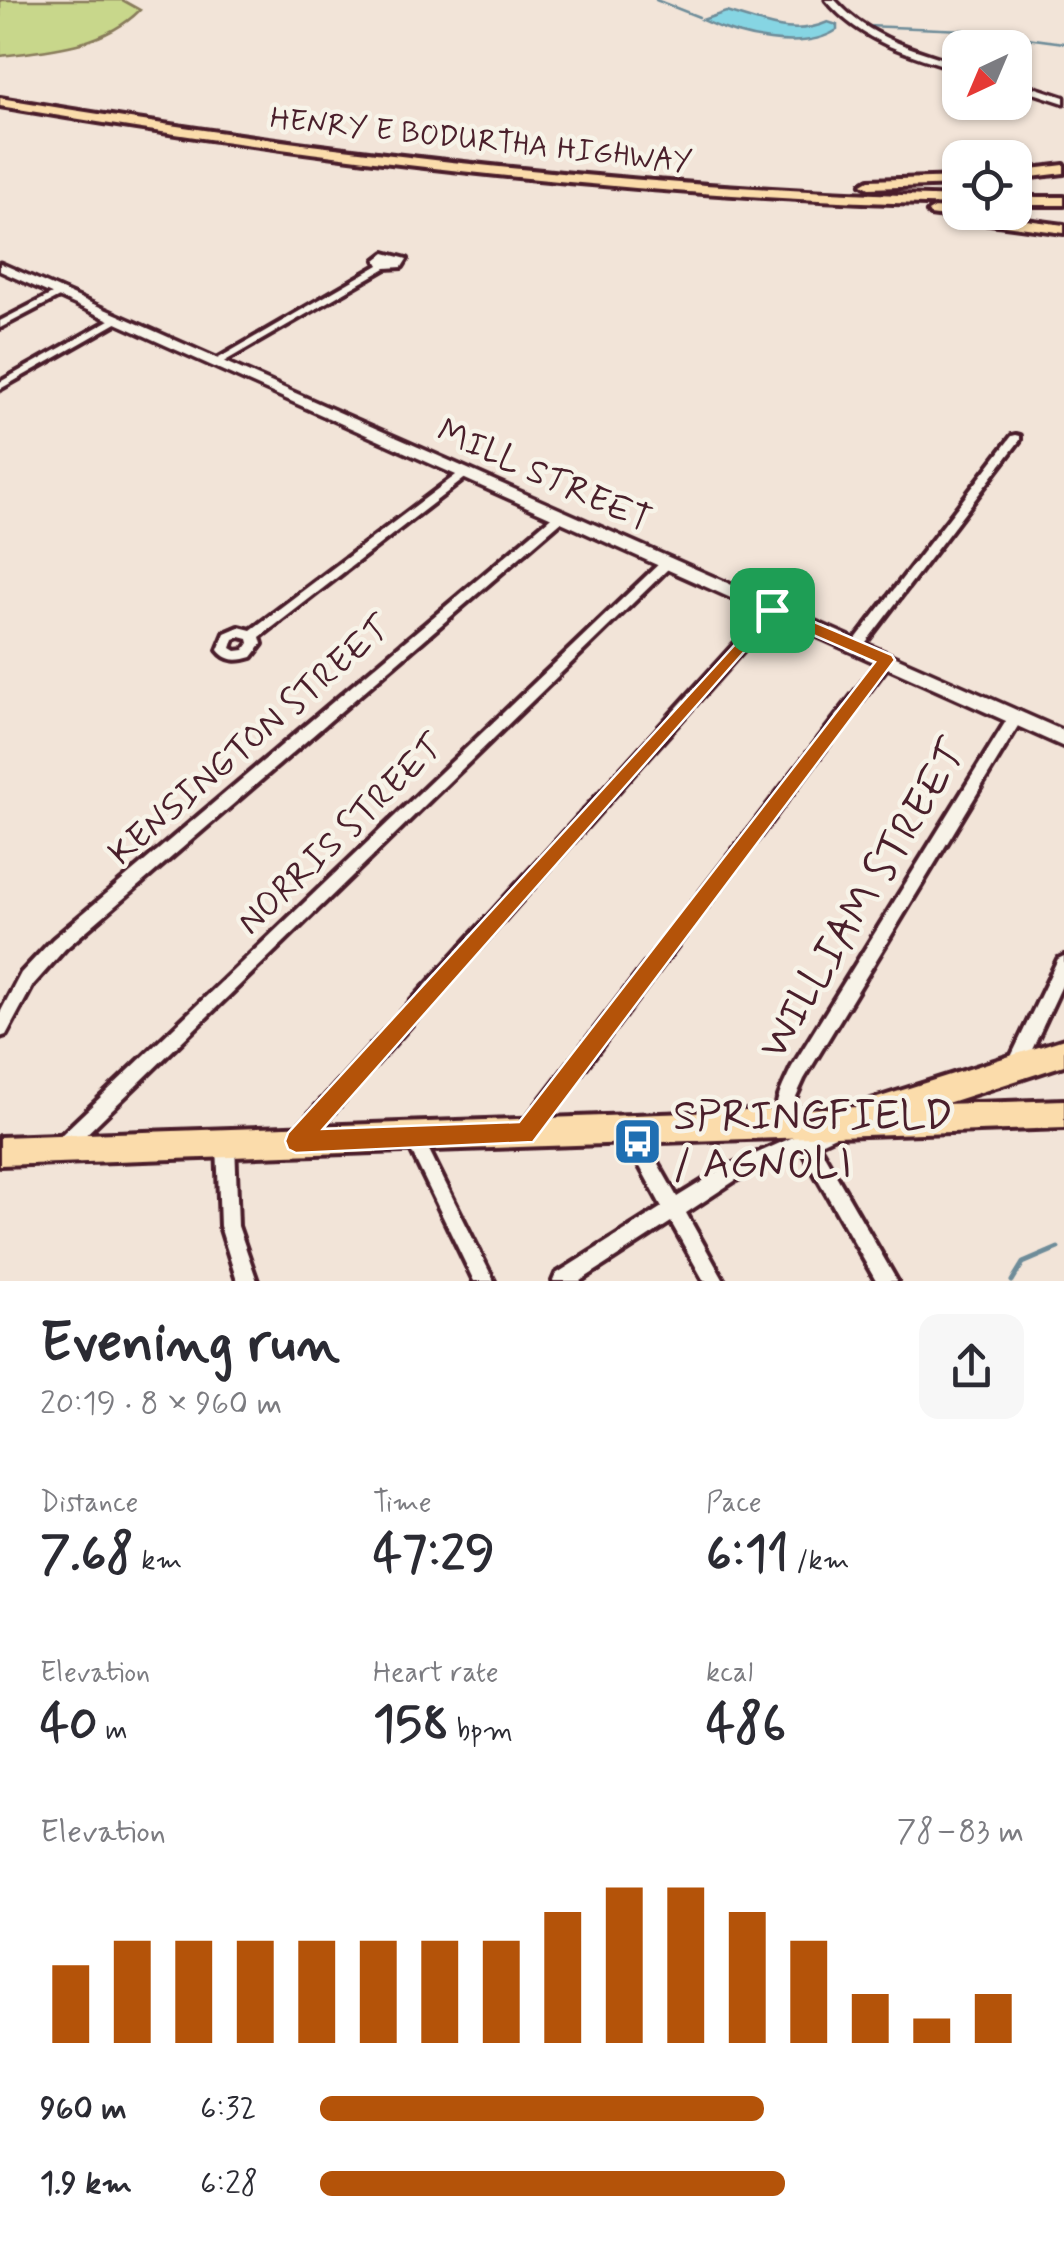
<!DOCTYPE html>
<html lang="en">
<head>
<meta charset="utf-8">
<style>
  :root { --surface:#fff; --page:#f7f7f7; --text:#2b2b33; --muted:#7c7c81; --accent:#b45309 }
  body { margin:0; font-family:Mynerve,sans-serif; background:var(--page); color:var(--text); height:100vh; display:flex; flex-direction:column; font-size:38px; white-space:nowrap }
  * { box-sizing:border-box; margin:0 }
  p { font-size:32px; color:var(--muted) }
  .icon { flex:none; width:55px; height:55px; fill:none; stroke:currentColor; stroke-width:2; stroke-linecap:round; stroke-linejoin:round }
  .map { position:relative; height:1281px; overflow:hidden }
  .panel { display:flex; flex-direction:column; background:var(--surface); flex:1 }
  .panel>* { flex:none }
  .needle { width:65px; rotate:224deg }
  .tools { position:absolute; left:942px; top:30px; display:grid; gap:20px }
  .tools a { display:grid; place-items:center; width:90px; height:90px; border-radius:20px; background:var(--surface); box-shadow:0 2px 8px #0004; font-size:50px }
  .pin { position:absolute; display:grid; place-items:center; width:85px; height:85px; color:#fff; margin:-42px; border-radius:20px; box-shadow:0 5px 15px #0006 }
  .round { display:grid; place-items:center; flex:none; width:105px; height:105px; border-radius:20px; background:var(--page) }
  .head { display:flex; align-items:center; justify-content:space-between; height:170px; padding:0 40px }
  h1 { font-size:55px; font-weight:700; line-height:75px }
  .stats { display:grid; grid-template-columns:repeat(3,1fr); gap:15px; height:170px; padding:10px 40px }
  .stats div { display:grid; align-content:center }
  .stats b { font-size:50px; font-weight:700 }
  .stats small { font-size:28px; font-weight:400 }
  .stats p { font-size:28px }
  .chart { height:280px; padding:20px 40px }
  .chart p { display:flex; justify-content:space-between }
  .chart svg { width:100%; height:180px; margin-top:10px; stroke:var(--accent); stroke-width:6 }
  ul { padding:0 40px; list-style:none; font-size:32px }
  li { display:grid; grid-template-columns:160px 120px 1fr; align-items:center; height:75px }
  li i { height:25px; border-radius:12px; background:var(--accent) }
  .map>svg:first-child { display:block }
  .green { fill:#c8d78b; stroke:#897b5b; stroke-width:2.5 }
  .water { fill:#86d5e3; stroke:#6e8c99; stroke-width:2.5 }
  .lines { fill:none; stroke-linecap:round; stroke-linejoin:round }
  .stream-far1 { stroke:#6e8c99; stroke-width:2.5 }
  .stream { stroke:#6e8c99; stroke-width:5 }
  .street-casing { stroke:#4a1f2b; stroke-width:8 }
  .secondary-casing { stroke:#4a1f2b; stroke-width:7 }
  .primary-casing { stroke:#4a1f2b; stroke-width:8 }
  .highway-casing { stroke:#4a1f2b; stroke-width:8 }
  .street { fill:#f7f3e8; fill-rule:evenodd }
  .secondary { fill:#f7f3e8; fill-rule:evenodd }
  .primary { fill:#fbdcab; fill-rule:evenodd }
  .highway { fill:#fbdcab; fill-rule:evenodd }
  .route { fill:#b45309; stroke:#fff; stroke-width:2.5; fill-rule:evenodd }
  .labels { text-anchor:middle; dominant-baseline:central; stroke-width:9; stroke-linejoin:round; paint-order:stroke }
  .far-street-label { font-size:30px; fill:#4a1f2b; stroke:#f7f3e8 }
  .street-label { font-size:35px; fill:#4a1f2b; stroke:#f7f3e8 }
  .near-street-label { font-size:42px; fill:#4a1f2b; stroke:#f7f3e8 }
  .near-poi-label { font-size:42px; fill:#4a1f2b; stroke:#f7f3e8; text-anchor:start }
</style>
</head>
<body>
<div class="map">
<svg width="1064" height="1281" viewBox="0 0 1064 1281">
  <rect width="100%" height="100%" fill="#f2e4d8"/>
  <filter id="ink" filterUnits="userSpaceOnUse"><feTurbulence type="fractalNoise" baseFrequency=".01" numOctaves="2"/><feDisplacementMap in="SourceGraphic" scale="20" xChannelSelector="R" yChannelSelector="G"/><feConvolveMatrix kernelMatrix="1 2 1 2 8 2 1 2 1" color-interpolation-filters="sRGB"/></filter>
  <g filter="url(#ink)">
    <path class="green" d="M0,0H122L140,10C103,47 50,50 0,56Z"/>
    <path class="water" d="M726,12C763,22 791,38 828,22L837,25V30C802,53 738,37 702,20Z"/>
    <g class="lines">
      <g class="stream-far1">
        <path d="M656,0L699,17"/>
        <path d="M866,26L965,30"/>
        <path d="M974,31L1064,43"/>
      </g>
      <path class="stream" d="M1012,1281L1023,1263L1058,1248"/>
      <defs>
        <g id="street">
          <path d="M385,253L407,259L402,267L386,268L220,364L217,365L212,362L379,265L376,260Z"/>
          <path d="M58,291L61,292V296L0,328V321Z"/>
          <path d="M117,316L122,319L120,321L0,389V382Z"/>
          <path d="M1016,435L1020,436V440L860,650H852L850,647L852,644L1012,436Z"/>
          <path d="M464,469L469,473L468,476L260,637L262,644L252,657C239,661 227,662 218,650L225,633L239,627L251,630ZM240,637L248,639L249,643L244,650L236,651L231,648L234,639Z"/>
          <path d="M560,512L566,516L564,519L65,949L33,985L6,1035L0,1037V1013L21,973L53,939L556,513Z"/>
          <path d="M667,559L671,560L673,563L671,566L70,1150L64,1153L58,1150L55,1144L58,1138L663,560Z"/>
          <path d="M772,605L778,610L776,613L306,1143L300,1146L294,1143L291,1137L294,1131L768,607Z"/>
          <path d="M886,655L890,657L892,660L890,663L533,1137L527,1140L521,1137L518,1131L521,1125L882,657Z"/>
          <path d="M1016,712L1021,713L1023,717L1021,721L804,1079L794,1101L792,1124L789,1130L783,1133L777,1130C771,1107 782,1088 792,1067L1011,713Z"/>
          <path d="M1064,956V981L1022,1071L1016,1073L1010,1071L1008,1065L1010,1059L1058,959Z"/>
          <path d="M829,1121L835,1124L838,1130L835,1136L818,1144L897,1281H876L802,1151L736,1180L686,1213L724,1281H704L671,1222L580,1281H553L556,1274L662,1207L624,1137L621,1131L624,1125L630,1122L636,1125L677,1197L724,1168Z"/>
          <path d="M414,1129L420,1132L494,1281H474L405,1138L408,1132Z"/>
          <path d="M226,1134L232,1137L235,1143L238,1226L257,1281H237L220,1226L217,1143L220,1137Z"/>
        </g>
        <g id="secondary">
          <path d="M826,0H835C869,38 913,49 960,64V70C910,55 861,42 826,0Z"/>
          <path d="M1015,81L1064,97V103L1015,87Z"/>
          <path d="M0,263L1064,731V747L0,271Z"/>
        </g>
        <path id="primary" d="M1064,1039V1065L944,1104L1064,1100V1128L0,1165V1137L860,1107L871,1100Z"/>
        <g id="highway">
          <path d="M0,98C319,152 637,189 960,197V205C637,198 319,160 0,106Z"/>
          <path d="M1064,165V173L1015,179V171Z"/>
          <path d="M960,177V185L869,188L862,184L869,180Z"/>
          <rect x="1015" y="197" width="49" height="8"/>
          <path d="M935,208L1064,225V233L930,215L928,212Z"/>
        </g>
      </defs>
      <use href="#street" class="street-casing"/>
      <use href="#secondary" class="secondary-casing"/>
      <use href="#primary" class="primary-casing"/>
      <use href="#highway" class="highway-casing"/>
      <use href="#street" class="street"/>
      <use href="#secondary" class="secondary"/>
      <use href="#primary" class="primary"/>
      <use href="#highway" class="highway"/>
    </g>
  </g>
  <path class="route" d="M772,604L892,655L895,660L533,1142L296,1153L288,1149L285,1141L288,1133ZM774,618L875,662L519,1122L323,1129Z"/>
  <defs>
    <symbol id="bus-square" viewBox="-11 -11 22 22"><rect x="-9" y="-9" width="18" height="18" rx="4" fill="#1f6fb2" stroke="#f7f3e8"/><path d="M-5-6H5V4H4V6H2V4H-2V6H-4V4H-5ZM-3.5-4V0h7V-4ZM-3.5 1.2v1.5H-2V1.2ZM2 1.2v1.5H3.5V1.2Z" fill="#fff"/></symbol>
  </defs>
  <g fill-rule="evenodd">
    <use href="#bus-square" x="610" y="1114" width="55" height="55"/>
  </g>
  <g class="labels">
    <g class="far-street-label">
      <text transform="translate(481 141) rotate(6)">HENRY E BODURTHA HIGHWAY</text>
    </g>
    <g class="street-label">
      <text transform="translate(544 476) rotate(24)">MILL STREET</text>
      <text transform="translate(250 741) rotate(-41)">KENSINGTON STREET</text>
      <text transform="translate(341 835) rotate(-44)">NORRIS STREET</text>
    </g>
    <g class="near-street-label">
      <text transform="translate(864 900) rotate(-59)">WILLIAM STREET</text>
    </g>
    <g class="near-poi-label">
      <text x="673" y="1117">SPRINGFIELD<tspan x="673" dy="48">/ AGNOLI</tspan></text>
    </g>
  </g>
</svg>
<div class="tools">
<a><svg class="needle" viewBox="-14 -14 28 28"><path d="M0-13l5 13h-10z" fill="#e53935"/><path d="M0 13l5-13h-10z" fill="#7c7c81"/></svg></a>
<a><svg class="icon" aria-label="locate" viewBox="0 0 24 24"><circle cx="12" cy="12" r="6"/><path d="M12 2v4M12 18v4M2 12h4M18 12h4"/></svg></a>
</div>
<div class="pin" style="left:772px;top:610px;background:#1e9e55"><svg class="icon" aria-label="arrive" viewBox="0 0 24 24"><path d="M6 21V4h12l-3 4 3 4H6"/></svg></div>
</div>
<section class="panel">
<div class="head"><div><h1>Evening run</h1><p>20:19 · 8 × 960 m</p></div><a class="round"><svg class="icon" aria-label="share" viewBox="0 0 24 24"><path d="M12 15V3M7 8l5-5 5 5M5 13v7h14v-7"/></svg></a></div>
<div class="stats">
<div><p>Distance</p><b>7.68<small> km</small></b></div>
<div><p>Time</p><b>47:29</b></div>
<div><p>Pace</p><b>6:11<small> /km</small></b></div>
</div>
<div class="stats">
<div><p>Elevation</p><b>40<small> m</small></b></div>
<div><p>Heart rate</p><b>158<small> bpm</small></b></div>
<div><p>kcal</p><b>486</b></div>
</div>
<div class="chart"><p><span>Elevation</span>78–83 m</p>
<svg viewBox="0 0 160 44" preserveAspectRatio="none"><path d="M5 44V25M15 44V19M25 44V19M35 44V19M45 44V19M55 44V19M65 44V19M75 44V19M85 44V12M95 44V6M105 44V6M115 44V12M125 44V19M135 44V32M145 44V38M155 44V32"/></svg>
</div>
<ul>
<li><b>960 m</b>6:32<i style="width:63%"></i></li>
<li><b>1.9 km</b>6:28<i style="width:66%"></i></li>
</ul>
</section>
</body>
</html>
